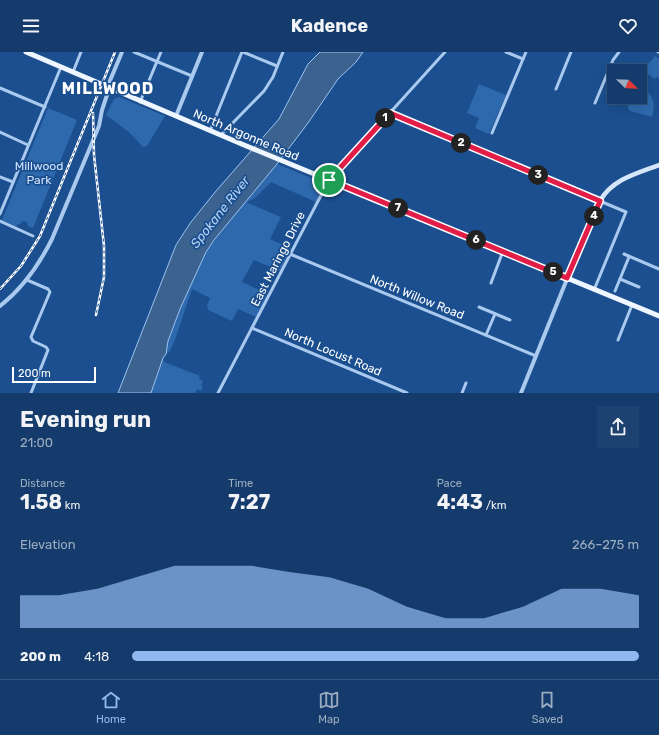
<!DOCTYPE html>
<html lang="en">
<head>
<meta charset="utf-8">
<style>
  :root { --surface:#143b6b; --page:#1d4271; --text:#f1f3f6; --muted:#9dadc1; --line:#33557e; --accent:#90b9f0 }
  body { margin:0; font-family:Rubik,sans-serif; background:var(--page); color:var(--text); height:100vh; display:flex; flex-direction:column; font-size:15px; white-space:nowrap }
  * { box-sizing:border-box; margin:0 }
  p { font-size:13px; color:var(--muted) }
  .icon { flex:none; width:22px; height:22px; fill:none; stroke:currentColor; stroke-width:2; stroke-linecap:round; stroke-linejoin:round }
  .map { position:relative; height:341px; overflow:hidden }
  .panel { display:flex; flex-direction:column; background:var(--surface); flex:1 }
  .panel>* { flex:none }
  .needle { width:26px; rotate:113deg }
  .buttons { position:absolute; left:607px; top:12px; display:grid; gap:8px }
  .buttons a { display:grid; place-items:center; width:40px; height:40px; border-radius:0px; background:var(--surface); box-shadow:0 4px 16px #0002,0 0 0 1px var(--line); font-size:20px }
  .scale { position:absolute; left:12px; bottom:10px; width:84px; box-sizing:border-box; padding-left:4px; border:2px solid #fff; border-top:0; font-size:11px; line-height:14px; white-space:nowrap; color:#fff; -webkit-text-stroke:3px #1b4f8f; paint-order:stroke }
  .pin { position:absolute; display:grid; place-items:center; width:34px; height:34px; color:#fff; margin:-17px; border:2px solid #fff; border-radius:50%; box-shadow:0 1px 4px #0007 }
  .km { position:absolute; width:20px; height:20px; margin:-10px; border-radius:50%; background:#222; color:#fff; font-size:11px; line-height:20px; text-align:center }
  .round { display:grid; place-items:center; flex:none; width:42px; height:42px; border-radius:0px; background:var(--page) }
  .head { display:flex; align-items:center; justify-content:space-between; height:68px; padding:0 20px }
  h1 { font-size:22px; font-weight:700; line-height:30px }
  .figures { display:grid; grid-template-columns:repeat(3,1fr); gap:6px; height:68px; padding:4px 20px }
  .figures div { display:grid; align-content:center }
  .figures b { font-size:20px; font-weight:700 }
  .figures small { font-size:11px; font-weight:400 }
  .figures p { font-size:11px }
  .chart { height:112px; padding:8px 20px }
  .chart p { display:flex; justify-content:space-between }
  .chart svg { width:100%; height:72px; margin-top:4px; fill:var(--accent); opacity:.7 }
  ul { padding:0 20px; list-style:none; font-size:13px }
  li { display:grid; grid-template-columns:64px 48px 1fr; align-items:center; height:30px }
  li i { height:10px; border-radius:5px; background:var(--accent) }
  header { display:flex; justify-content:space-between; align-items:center; height:52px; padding:0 20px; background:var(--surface); font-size:18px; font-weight:700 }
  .tabs { display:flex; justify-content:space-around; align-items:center; height:56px; border-top:1px solid var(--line); background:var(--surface); font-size:11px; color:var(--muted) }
  .tabs a { display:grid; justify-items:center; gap:2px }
  .tabs .selected { color:var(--accent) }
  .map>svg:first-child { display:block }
  .green { fill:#2e69ad }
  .water { fill:#3c6290; stroke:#9cc4f0 }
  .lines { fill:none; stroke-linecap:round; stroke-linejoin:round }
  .minor { stroke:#a9c9ee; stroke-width:3 }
  .tertiary { stroke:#a9c9ee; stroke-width:4 }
  .secondary { stroke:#d6e6fa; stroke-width:4.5 }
  .primary { stroke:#f0f6ff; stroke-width:5 }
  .rail-casing { stroke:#fff; stroke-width:2.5 }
  .rail { stroke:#1b4f8f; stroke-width:1; stroke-dasharray:3; stroke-linecap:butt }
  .route-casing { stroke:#fff; stroke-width:8 }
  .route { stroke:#e11d48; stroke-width:5 }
  .labels { text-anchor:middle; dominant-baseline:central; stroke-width:3.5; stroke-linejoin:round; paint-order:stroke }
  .street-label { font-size:12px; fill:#fff; stroke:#1b4f8f }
  .park-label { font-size:12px; fill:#cfe3fa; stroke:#1b4f8f }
  .water-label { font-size:13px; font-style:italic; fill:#b5d3f5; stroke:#1b4f8f }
  .district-label { font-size:16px; font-weight:bold; letter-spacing:1px; fill:#fff; stroke:#1b4f8f }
</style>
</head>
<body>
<header><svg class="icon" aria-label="menu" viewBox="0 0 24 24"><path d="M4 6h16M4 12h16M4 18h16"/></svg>Kadence<svg class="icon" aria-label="heart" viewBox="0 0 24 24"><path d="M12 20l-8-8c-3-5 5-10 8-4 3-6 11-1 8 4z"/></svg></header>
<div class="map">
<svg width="659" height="341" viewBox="0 0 659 341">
  <rect width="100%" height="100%" fill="#1b4f8f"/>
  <g class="green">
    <path d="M655,4L659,7V26L658,25L654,27L643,18Z"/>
    <path d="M479,32L506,43L489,82L475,76L479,66L467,61Z"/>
    <path d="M640,36C654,41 656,52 652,65L630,59L628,56L631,45H640Z"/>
    <path d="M119,45L165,64L147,94L143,95L129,80L106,63L114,47Z"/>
    <path d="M48,56L77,68L33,176L28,174L27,170L23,169L20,172H18L16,175L2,168Z"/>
    <path d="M277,112L321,130L324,134L316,150L271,130L254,147L246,150L281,165L270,187L291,197L280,219L254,208C250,216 245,223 242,230L268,242L256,265L238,257L232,269L208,258L207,254L210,246L192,237L176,285L170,299L166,302L168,289L180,257L206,200L228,170Z"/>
    <path d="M163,306L164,310L200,324L199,327L203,329L201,334L203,335L201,339L197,337L195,341H151Z"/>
  </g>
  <path class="water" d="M320,0H363L356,10L338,27L308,71L277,112L214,188L206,200L180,257L168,289L166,302L163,306L151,341H118L176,193L191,170L216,139L279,67L308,12Z"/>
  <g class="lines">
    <g class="minor">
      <path d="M134,0L192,24"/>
      <path d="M243,0L277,14"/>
      <path d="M506,0L523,7"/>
      <path d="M658,0H659"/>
      <path d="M73,20L81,0"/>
      <path d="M0,36L45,55"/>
      <path d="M556,37L571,0"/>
      <path d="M140,50L161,0"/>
      <path d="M595,51L613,8L619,0"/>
      <path d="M390,61L626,160L594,238"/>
      <path d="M210,79L242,0"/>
      <path d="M0,80L28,93"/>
      <path d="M492,81L526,0"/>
      <path d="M221,83L264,39L273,25L283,0"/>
      <path d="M0,125L13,130"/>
      <path d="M0,162L61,15"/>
      <path d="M0,169L33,184"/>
      <path d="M290,202L536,304"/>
      <path d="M624,202L659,217"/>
      <path d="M620,227L639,235"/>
      <path d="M27,228L48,237L50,240L31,285L33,289L46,295L48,298L31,341"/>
      <path d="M491,231L503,199"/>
      <path d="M615,239L629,205"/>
      <path d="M479,255L510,268"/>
      <path d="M252,276L407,341"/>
      <path d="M486,283L495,262"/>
      <path d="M618,288L632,253"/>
      <path d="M218,341L329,128L445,0"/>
      <path d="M462,341L466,331"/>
    </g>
    <g class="tertiary">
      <path d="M176,64L202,0"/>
      <path d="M0,254C23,236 39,213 52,187L99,74L102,58L108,40L109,31L122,0"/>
      <path d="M521,341L567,227"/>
    </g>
    <path class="secondary" d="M567,227L600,149C612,127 638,121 659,113"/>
    <path class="primary" d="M26,0L244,93L659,264"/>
    <defs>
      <g id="rail">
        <path d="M93,61L94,103L104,194V225L96,263"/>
        <path d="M0,237L21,214L40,184L115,0"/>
      </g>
    </defs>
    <use href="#rail" class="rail-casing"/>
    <use href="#rail" class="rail"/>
  </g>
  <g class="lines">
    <defs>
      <path id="route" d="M390,61L600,149L567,226L329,128Z"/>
    </defs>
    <use href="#route" class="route-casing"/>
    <use href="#route" class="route"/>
  </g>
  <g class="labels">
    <g class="street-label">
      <text transform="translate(246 83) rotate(23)">North Argonne Road</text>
      <text transform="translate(278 207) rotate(-63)">East Maringo Drive</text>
      <text transform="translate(417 245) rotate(22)">North Willow Road</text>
      <text transform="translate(333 300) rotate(23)">North Locust Road</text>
    </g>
    <g class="park-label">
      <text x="39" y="114">Millwood<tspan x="39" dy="14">Park</tspan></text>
    </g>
    <g class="water-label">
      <text transform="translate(220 160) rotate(-52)">Spokane River</text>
    </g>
    <g class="district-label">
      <text x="108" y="36">MILLWOOD</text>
    </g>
  </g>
</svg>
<div class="buttons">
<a><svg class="needle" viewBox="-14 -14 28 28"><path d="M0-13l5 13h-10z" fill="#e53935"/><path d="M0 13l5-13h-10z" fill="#9dadc1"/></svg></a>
</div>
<div class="scale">200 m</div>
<div class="pin" style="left:329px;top:128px;background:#1e9e55"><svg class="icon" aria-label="arrive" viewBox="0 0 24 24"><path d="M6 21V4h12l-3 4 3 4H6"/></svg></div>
<b class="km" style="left:385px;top:66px">1</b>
<b class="km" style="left:461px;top:91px">2</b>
<b class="km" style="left:538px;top:123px">3</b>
<b class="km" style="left:594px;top:164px">4</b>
<b class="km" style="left:553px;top:220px">5</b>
<b class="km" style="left:476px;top:188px">6</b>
<b class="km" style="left:398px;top:156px">7</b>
</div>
<section class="panel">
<div class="head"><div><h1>Evening run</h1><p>21:00</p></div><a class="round"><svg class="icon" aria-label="share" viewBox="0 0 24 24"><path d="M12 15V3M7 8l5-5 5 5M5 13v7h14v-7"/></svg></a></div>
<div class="figures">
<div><p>Distance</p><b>1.58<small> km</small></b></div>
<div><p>Time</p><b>7:27</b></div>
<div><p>Pace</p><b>4:43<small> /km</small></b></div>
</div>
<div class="chart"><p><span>Elevation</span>266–275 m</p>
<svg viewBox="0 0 160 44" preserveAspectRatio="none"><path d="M0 44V24L10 24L20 20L30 13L40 6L50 6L60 6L70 10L80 13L90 20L100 31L110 38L120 38L130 31L140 20L150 20L160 24V44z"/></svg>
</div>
<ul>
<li><b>200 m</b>4:18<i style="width:100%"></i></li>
</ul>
</section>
<nav class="tabs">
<a class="selected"><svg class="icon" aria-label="home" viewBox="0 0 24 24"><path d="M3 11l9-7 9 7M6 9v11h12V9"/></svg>Home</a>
<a><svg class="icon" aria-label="map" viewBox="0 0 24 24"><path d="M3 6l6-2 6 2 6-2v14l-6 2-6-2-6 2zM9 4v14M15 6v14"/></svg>Map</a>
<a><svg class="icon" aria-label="saved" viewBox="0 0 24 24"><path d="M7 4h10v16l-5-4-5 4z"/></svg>Saved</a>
</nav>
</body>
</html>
